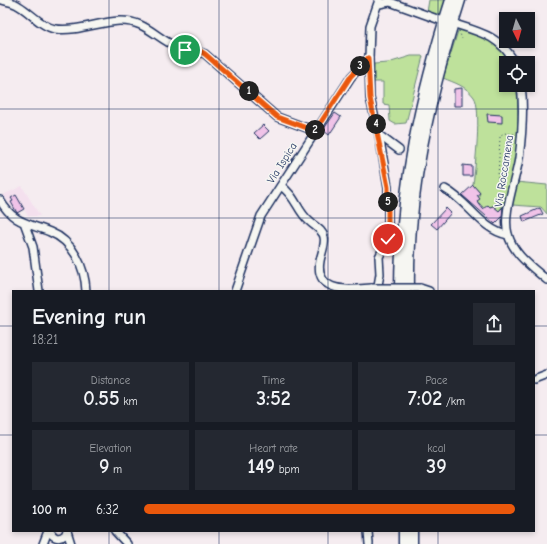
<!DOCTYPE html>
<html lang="en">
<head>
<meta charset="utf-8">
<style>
  :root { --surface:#171b24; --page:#242831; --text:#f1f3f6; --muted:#9ea1a6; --accent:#ea580c }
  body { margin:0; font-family:"Comic Neue",sans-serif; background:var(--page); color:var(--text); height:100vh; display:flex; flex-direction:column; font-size:15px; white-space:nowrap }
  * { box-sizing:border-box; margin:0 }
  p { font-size:13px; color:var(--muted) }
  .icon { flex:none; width:22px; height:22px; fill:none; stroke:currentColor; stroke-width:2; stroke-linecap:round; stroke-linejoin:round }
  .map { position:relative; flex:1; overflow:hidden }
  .panel { position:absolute; left:12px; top:290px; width:523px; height:242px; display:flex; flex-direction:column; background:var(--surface); border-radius:0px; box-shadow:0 2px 6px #0003 }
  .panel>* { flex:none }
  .needle { width:26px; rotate:175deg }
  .buttons { position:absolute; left:499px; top:12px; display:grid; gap:8px }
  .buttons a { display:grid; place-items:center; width:36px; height:36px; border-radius:0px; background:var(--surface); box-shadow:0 2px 6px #0003; font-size:20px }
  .pin { position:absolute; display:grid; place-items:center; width:34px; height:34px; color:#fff; margin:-17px; border:2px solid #fff; border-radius:50%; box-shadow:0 1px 4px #0007 }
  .km { position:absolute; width:20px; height:20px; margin:-10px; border-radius:50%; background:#222; color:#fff; font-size:11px; line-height:20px; text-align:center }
  .round { display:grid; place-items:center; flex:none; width:42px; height:42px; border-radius:0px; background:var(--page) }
  .overview { display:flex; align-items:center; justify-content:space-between; height:68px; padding:0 20px }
  h1 { font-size:22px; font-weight:800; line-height:30px }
  .figures { display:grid; grid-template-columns:repeat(3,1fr); gap:6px; height:68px; padding:4px 20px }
  .figures div { display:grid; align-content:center; border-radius:0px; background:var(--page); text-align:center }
  .figures b { font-size:20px; font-weight:800 }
  .figures small { font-size:11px; font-weight:400 }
  .figures p { font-size:11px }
  ul { padding:0 20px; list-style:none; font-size:13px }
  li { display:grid; grid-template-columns:64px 48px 1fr; align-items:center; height:30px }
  li i { height:10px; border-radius:5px; background:var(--accent) }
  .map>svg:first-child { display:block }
  .built { fill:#f4e0ee }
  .green { fill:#bee19b; stroke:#6c887c }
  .building { fill:#f0c3e8; stroke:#1b2f5e }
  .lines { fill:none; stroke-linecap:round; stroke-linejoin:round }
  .minor-casing { stroke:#1b2f5e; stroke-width:10 }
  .highway-casing { stroke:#1b2f5e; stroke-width:13 }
  .path { stroke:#1b2f5e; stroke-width:1; stroke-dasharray:1 3; stroke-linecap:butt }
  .minor { stroke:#f6f6f2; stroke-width:7 }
  .highway { stroke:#f6f6f2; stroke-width:10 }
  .minor-bridge-casing { stroke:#1b2f5e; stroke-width:10; stroke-linecap:butt }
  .minor-bridge { stroke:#f6f6f2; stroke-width:7 }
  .route-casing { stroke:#fff; stroke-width:8 }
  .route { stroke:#ea580c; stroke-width:5 }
  .grid { fill:none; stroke:#1b2f5e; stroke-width:1; stroke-opacity:0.55 }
  .labels { text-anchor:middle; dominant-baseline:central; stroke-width:3; stroke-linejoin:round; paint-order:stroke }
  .street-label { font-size:11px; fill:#1b2f5e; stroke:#f6f6f2 }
</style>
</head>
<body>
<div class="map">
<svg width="547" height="544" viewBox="0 0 547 544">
  <rect width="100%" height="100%" fill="#f5ecf0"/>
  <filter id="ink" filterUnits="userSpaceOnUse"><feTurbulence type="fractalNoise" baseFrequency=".025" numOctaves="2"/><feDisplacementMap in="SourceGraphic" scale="8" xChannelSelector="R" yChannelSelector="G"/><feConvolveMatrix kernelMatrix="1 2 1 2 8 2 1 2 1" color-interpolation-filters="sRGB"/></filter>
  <g filter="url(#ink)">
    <path class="built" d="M22,186L40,216H28L24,209L17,213L3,195Z"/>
    <g class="green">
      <path d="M429,0H448L442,17L427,12Z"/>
      <path d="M459,28C482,35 499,40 511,63H506V85H517C518,120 522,183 499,211L493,206L484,208L477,201L480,193L473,185C475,169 482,108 474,97C466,86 455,83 443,78Z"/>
      <path d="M411,56H423L406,123L395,124L390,121L389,105L383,104V82H373L374,64L388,63Z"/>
      <path d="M516,182L547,185V214L541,207L512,205Z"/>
    </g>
    <g class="building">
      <path d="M462,88V106H454V89Z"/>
      <path d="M335,113L341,117L329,135L323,130Z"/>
      <path d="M487,114L502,115V123L488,122Z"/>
      <path d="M263,125L269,131L260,139L254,133Z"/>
      <path d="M463,165L472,166V176H463Z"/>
      <path d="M473,185L480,193L477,195L480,199L477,201L483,209L488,205L490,207L493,206L499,211L503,207L502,217L495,224L462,195Z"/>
      <path d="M16,195L24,209L17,213L11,202L13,201L11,198Z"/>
      <path d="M446,208L451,213L437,229L431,224Z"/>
      <path d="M540,208L543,214L524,222L522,216Z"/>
    </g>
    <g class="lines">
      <defs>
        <g id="minor">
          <path d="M2,0C8,2 14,2 19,6C31,13 42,27 55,29C77,32 98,22 119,21C146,20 155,38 179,48C187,52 197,50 205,54L277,117L315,131"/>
          <path d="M379,4L390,2L440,20"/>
          <path d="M458,25C484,33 501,38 515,63"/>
          <path d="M369,58L370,98L379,135L399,150"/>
          <path d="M521,85C524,108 522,135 519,158C516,180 502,213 508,234C513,254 532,267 547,280"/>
          <path d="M281,186C296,196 297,211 309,221C314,226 323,230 324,237C326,244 321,254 320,261C314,294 352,290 372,288"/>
          <path d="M445,189C468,201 481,230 508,235"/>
          <path d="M0,200C13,223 27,223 50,232C73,241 85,267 86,291"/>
          <path d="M25,225L33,247L39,291"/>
          <path d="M420,288L429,291"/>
          <path d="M235,291L261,216L351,77L369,58L370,26L379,0"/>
          <path d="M377,291L380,274L379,257L388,239V187L379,135"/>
          <path d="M534,380L547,375"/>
          <path d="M50,531C53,538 59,540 65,535L67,531"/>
          <path d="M67,531L71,544"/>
          <path d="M115,531L127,544"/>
          <path d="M368,531L369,544"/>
          <path d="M43,544L48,531"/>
        </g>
        <g id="highway">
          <path d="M400,291C400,189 420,97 451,0"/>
          <path d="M409,291C407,191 430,95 460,0"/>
          <path d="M412,531V544"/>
          <path d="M404,544V531"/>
        </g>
      </defs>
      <use href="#minor" class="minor-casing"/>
      <use href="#highway" class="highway-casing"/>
      <g class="path">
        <path d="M459,31L462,39"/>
        <path d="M498,178L500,137L503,133L514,134"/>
      </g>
      <use href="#minor" class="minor"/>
      <use href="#highway" class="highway"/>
      <defs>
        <path id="minor-bridge" d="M372,288H420"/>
      </defs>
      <use href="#minor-bridge" class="minor-bridge-casing"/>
      <use href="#minor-bridge" class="minor-bridge"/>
    </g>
  </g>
  <g class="lines" filter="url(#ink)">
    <defs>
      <path id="route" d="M185,50L200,51L205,54L277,117L315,131L351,76L368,58L370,98L388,187V239"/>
    </defs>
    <use href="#route" class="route-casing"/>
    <use href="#route" class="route"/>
  </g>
  <path class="grid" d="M109,0V291M219,0V291M328,0V291M438,0V291M0,109H547M0,218H547M0,326H13M534,326H547M0,435H13M534,435H547M109,531V544M219,531V544M328,531V544M438,531V544"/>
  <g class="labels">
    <g class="street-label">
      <text transform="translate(282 163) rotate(-58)">Via Ispica</text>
      <text transform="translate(504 171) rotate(-81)">Via Roccamena</text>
    </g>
  </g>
</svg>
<div class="buttons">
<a><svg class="needle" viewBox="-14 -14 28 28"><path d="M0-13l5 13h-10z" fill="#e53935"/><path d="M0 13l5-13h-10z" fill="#9ea1a6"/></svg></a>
<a><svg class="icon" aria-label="locate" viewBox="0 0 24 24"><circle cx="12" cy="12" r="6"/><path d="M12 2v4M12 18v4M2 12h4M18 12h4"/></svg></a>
</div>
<div class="pin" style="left:185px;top:50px;background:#1e9e55"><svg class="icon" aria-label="arrive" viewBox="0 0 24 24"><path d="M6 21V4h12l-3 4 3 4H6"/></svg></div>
<div class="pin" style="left:388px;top:239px;background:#d93025"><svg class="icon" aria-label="check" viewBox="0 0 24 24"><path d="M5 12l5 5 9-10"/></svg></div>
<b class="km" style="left:249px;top:91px">1</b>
<b class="km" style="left:315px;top:130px">2</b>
<b class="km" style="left:360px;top:66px">3</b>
<b class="km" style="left:376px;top:124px">4</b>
<b class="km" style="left:388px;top:202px">5</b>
<section class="panel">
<div class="overview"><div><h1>Evening run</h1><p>18:21</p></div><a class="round"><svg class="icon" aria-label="share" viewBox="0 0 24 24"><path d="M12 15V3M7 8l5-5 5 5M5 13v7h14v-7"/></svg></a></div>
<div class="figures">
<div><p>Distance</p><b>0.55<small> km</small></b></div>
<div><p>Time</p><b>3:52</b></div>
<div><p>Pace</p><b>7:02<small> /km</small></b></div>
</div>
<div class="figures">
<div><p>Elevation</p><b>9<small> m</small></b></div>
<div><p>Heart rate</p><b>149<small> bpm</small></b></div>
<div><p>kcal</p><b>39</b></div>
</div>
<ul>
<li><b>100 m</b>6:32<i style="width:100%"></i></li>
</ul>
</section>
</div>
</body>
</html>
